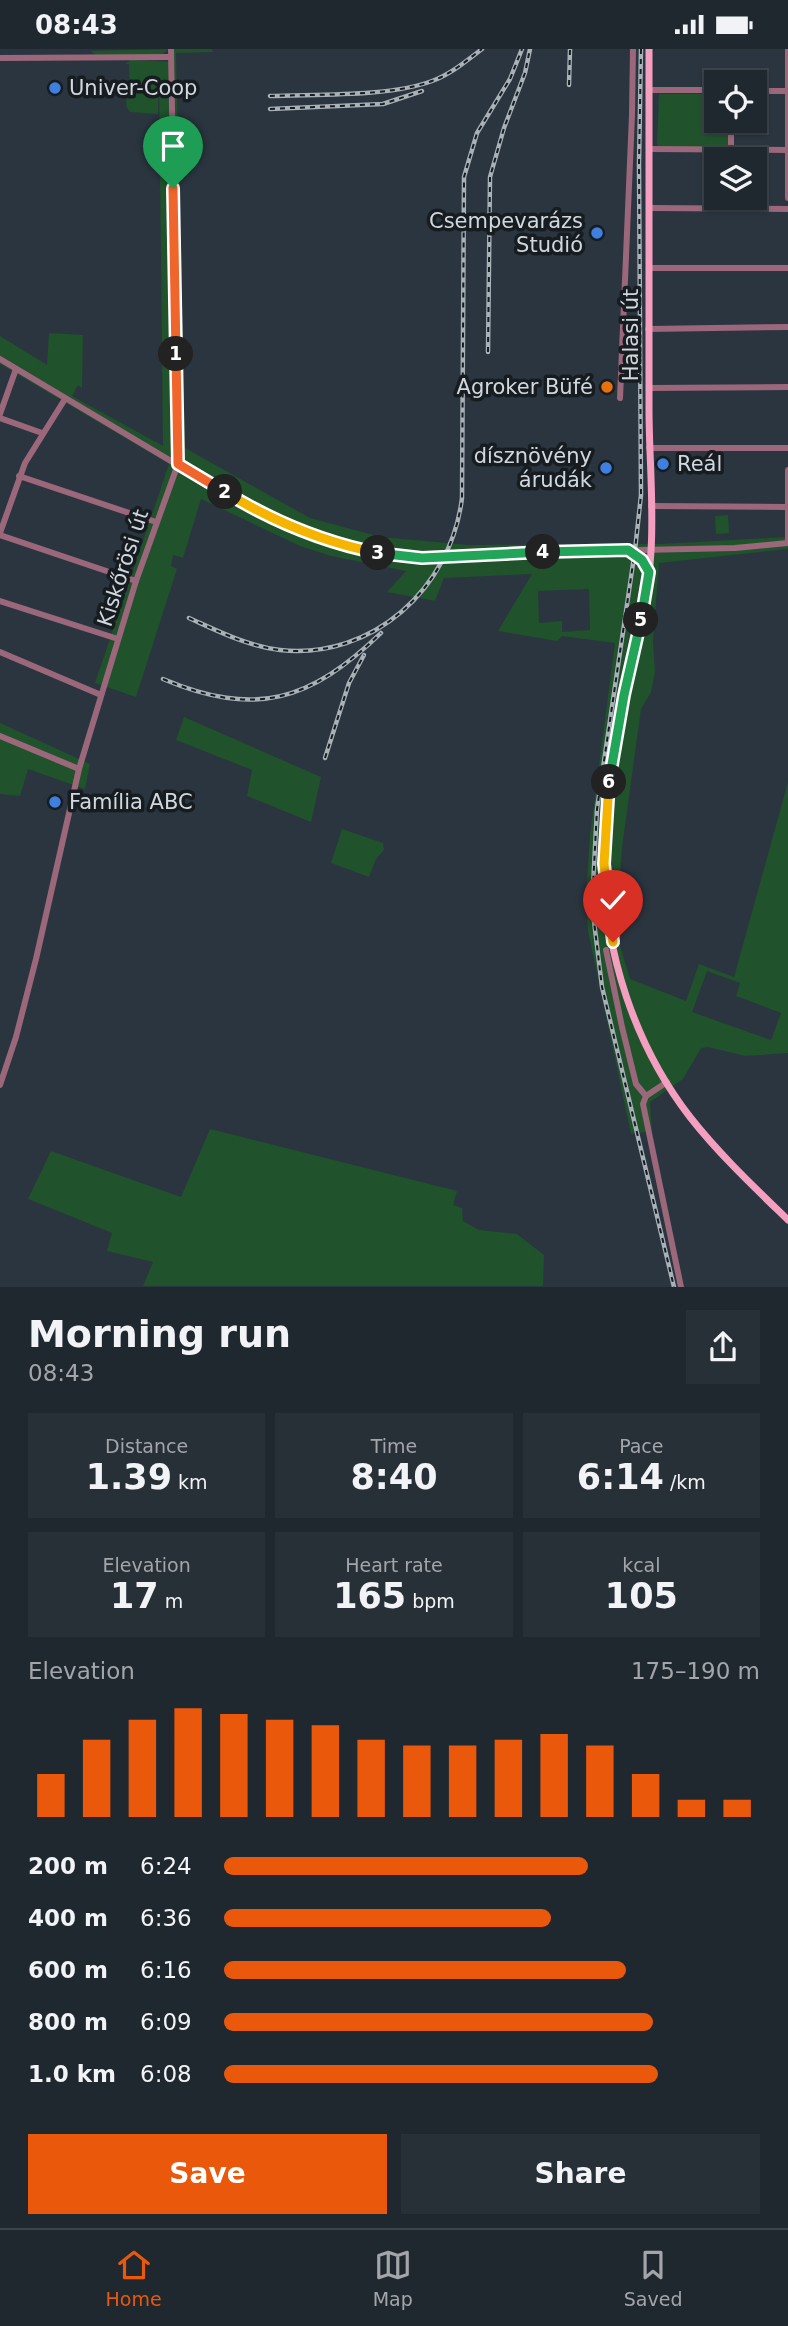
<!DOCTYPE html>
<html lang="en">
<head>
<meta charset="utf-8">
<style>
  :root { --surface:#20282f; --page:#283037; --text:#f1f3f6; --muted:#a2a6aa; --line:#3d444b; --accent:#ea580c }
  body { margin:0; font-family:"DejaVu Sans",sans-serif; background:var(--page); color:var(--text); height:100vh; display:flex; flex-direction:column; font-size:26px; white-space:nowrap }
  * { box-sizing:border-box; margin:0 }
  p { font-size:23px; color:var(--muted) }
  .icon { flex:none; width:38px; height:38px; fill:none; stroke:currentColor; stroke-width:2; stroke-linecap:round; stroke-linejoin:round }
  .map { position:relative; height:1238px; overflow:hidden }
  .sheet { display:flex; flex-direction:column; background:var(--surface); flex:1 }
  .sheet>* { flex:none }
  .controls { position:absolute; left:704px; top:21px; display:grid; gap:14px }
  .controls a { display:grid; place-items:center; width:63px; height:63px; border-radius:0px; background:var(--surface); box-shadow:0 2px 5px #0004,0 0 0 2px var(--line); font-size:35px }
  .pin { position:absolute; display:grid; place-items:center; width:60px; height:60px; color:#fff; margin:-72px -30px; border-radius:50% 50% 50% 0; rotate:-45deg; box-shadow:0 0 7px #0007 }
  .pin .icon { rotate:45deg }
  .km { position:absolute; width:35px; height:35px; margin:-18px; border-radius:50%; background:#222; color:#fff; font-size:19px; line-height:35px; text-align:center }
  .round { display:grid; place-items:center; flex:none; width:74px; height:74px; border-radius:0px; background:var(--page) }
  .summary { display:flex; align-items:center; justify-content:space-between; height:119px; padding:0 28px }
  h1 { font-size:38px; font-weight:700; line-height:52px }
  .figures { display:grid; grid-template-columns:repeat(3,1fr); gap:10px; height:119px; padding:7px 28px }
  .figures div { display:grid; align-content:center; border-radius:0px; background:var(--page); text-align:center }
  .figures b { font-size:35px; font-weight:700 }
  .figures small { font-size:19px; font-weight:400 }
  .figures p { font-size:19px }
  .chart { height:196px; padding:14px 28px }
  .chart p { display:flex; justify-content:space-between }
  .chart svg { width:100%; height:126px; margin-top:7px; stroke:var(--accent); stroke-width:6 }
  .primary-button { display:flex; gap:14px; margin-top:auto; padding:14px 28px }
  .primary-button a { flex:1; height:80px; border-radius:0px; background:var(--accent); color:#fff; font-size:28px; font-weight:700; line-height:80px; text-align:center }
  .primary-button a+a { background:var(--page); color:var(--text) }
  ul { padding:0 28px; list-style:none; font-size:23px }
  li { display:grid; grid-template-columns:112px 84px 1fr; align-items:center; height:52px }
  li i { height:18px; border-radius:9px; background:var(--accent) }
  .status { display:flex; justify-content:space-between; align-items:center; height:49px; padding:0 35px; background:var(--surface); direction:ltr }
  .status svg { height:19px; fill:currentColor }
  .tabs { display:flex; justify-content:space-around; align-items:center; height:98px; border-top:2px solid var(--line); background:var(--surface); font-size:19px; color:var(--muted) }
  .tabs a { display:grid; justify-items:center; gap:4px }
  .tabs .active { color:var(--accent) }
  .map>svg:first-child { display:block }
  .green { fill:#20522c; fill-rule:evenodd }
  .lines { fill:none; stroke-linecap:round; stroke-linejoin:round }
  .minor { stroke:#9b677a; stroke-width:6 }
  .major { stroke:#f59fc0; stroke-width:7 }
  .rail-casing { stroke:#a8b0b8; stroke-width:4.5 }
  .rail { stroke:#171c21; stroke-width:2; stroke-dasharray:5; stroke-linecap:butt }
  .split-1-casing { stroke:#fff; stroke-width:14 }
  .split-2-casing { stroke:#fff; stroke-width:14 }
  .split-3-casing { stroke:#fff; stroke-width:14 }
  .split-4-casing { stroke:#fff; stroke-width:14 }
  .split-5-casing { stroke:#fff; stroke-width:14 }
  .split-6-casing { stroke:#fff; stroke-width:14 }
  .split-7-casing { stroke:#fff; stroke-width:14 }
  .split-1 { stroke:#f0652b; stroke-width:9 }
  .split-2 { stroke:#f0652b; stroke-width:9 }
  .split-3 { stroke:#f5b400; stroke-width:9 }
  .split-4 { stroke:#22a559; stroke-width:9 }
  .split-5 { stroke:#22a559; stroke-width:9 }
  .split-6 { stroke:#22a559; stroke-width:9 }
  .split-7 { stroke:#f5b400; stroke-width:9 }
  .shop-dot { fill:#3f7fe0; stroke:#171c21; stroke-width:2.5 }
  .food-dot { fill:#e8710a; stroke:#171c21; stroke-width:2.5 }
  .labels { text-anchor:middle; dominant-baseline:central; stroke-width:7; stroke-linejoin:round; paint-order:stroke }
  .poi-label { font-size:21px; fill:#d0d7de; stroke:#171c21; text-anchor:start }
  .street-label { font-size:21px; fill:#d0d7de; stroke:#171c21 }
</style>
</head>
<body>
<div class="status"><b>08:43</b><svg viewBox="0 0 49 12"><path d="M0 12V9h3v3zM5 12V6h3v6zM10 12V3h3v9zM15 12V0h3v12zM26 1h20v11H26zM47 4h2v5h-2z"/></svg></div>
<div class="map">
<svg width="788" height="1238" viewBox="0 0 788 1238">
  <rect width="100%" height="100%" fill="#2a353f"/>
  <g class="green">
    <path d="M168,0L162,6H95L91,2Z"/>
    <path d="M174,0H212L213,3L176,4L185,399L310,469L381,488L469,496L661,495L788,488V500L659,514L653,592L655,623L651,643L641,660L622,799L616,883L630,930L686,952L699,915L734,928L788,733V1004L745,1007L708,998L701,999L683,1030L650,1053L652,1082L631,1085L588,882L586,847L590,786L615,594L562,587L557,592L498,582L532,525L444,529L435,552L387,543L406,522L331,507L300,497L201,450L183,509L173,506L171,517L177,520L136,648L95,634L169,415L0,315V287L47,316L49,284L83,286L82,339L78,336L72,347L163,397L159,29L158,65L130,63L127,59L126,51L130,50L129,15H125L131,11L174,13ZM589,540L590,581L562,583V572L539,574L538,542ZM707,922L740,934L736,947L781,964L771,991L692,963Z"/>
    <path d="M659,45H716V72H729L728,99L660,98L657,96Z"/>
    <path d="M728,466L729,484L716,485L715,467Z"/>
    <path d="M184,668L321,728L311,773L247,747L252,721L176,691Z"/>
    <path d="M0,674L90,715L85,740L28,720L20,747L0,745Z"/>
    <path d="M342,780L383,794L384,801L376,810L369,828L331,814Z"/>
    <path d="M210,1080L457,1142L453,1156L462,1159L463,1172L479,1181L517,1185L544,1206L543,1237H143L153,1213L107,1202L112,1184L28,1150L51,1102L181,1148Z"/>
  </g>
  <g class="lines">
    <g class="minor">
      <path d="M788,0V149"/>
      <path d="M0,9L171,8"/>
      <path d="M649,41H716"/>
      <path d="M754,42H788"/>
      <path d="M731,72V101"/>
      <path d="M649,100L788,101"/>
      <path d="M649,159L788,160"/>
      <path d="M649,219H788"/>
      <path d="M648,280L788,278"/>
      <path d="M0,310L258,464L308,486L351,498L422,509L546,503L735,499L788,494"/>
      <path d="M649,339L788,338"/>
      <path d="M620,349L632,66L633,0"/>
      <path d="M0,365L16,320"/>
      <path d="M0,369L42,384"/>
      <path d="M649,399H788"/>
      <path d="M19,427L156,473"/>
      <path d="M651,457L787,458"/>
      <path d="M0,484L25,414L65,350"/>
      <path d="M0,486L136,532"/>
      <path d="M788,494V421"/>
      <path d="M0,552L118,590"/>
      <path d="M0,603L101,646"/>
      <path d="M0,687L79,720"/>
      <path d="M606,901L622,978L636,1035L646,1047"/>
      <path d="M667,1033L646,1047L643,1055L681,1238"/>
      <path d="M0,1036L16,988L36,910L79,720L136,532L178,415L171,0"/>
    </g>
    <g class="major">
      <path d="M649,0C649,120 649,240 649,359C649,407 654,455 651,502C648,559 629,615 619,672C612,719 603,766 604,814C604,903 635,997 690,1068C719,1105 754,1138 788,1171"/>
      <path d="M628,501L642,511L649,523"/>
    </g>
    <defs>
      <g id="rail">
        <path d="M641,0L639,115L641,446L635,501L597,760L592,856L602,938L674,1238"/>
        <path d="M569,36L570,0"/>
        <path d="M270,47C316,45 390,48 432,32C451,25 466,12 482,0"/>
        <path d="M270,60L383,55L422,42"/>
        <path d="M488,303L490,128L504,79L525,24L530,0"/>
        <path d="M189,569C218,582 247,597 280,601C373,611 451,539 462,449L464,128L477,84L510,30L522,0"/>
        <path d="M163,630C256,669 310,652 381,584"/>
        <path d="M325,709L349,634L364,606"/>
      </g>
    </defs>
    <use href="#rail" class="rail-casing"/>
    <use href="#rail" class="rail"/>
  </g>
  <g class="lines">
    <defs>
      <path id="split-1" d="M173,139L176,305"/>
      <path id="split-2" d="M176,305L178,415L225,443"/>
      <path id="split-3" d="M225,443C274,473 322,493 378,504"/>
      <path id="split-4" d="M378,504L422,509L543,503"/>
      <path id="split-5" d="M543,503L628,501L642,511L649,523L641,571"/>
      <path id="split-6" d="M609,733L624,646L641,571"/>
      <path id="split-7" d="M609,733L604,815L613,893"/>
    </defs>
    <use href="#split-1" class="split-1-casing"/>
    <use href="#split-2" class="split-2-casing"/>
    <use href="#split-3" class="split-3-casing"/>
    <use href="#split-4" class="split-4-casing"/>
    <use href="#split-5" class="split-5-casing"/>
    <use href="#split-6" class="split-6-casing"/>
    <use href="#split-7" class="split-7-casing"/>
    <use href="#split-1" class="split-1"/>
    <use href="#split-2" class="split-2"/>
    <use href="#split-3" class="split-3"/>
    <use href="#split-4" class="split-4"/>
    <use href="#split-5" class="split-5"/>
    <use href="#split-6" class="split-6"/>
    <use href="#split-7" class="split-7"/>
  </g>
  <g class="shop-dot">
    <circle cx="55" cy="39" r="7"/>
    <circle cx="597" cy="184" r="7"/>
    <circle cx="663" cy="415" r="7"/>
    <circle cx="606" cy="419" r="7"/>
    <circle cx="55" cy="753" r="7"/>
  </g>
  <circle class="food-dot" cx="607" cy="338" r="7"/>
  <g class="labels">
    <g class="poi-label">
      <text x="69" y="39">Univer-Coop</text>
      <text x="583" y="172" text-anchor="end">Csempevarázs<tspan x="583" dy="24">Studió</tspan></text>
      <text x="593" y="338" text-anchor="end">Agroker Büfé</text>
      <text x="592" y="407" text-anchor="end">dísznövény<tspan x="592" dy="24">árudák</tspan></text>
      <text x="677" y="415">Reál</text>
      <text x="69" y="753">Família ABC</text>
    </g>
    <g class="street-label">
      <text transform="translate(631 286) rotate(-90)">Halasi út</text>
      <text transform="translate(123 519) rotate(-72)">Kiskőrösi út</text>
    </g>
  </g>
</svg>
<div class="controls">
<a><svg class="icon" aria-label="locate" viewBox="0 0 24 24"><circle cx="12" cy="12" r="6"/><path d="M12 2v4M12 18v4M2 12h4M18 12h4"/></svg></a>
<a><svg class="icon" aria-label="layers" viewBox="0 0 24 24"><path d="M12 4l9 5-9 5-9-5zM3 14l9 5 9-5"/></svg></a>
</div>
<div class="pin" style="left:173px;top:139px;background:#1e9e55"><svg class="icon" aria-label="arrive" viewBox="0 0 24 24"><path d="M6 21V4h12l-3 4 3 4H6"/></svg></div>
<div class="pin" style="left:613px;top:893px;background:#d93025"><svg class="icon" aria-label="check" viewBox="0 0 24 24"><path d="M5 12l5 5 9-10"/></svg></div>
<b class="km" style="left:176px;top:305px">1</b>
<b class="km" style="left:225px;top:443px">2</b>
<b class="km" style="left:378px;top:504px">3</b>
<b class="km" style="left:543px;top:503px">4</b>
<b class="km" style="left:641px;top:571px">5</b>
<b class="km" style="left:609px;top:733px">6</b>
</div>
<section class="sheet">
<div class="summary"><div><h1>Morning run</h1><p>08:43</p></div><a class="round"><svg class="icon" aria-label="share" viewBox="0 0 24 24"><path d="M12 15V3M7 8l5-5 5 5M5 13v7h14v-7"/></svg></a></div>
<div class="figures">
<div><p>Distance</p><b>1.39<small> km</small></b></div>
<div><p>Time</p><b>8:40</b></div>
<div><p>Pace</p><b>6:14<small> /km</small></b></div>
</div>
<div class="figures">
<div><p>Elevation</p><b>17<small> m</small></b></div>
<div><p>Heart rate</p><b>165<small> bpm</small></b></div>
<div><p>kcal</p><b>105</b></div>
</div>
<div class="chart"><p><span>Elevation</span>175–190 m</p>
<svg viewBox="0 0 160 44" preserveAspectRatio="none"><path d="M5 44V29M15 44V17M25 44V10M35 44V6M45 44V8M55 44V10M65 44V12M75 44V17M85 44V19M95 44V19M105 44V17M115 44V15M125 44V19M135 44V29M145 44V38M155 44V38"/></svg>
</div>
<ul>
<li><b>200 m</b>6:24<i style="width:68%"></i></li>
<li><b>400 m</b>6:36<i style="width:61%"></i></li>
<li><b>600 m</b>6:16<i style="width:75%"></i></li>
<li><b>800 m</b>6:09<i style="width:80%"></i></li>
<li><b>1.0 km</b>6:08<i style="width:81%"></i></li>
</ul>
<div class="primary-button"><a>Save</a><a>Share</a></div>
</section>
<nav class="tabs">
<a class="active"><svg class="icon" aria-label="home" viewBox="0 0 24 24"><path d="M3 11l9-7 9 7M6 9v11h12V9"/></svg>Home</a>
<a><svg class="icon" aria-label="map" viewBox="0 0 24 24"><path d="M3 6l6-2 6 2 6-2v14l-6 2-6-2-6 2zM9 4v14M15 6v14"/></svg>Map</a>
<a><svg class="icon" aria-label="saved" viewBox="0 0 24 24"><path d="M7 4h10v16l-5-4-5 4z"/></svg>Saved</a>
</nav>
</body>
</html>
